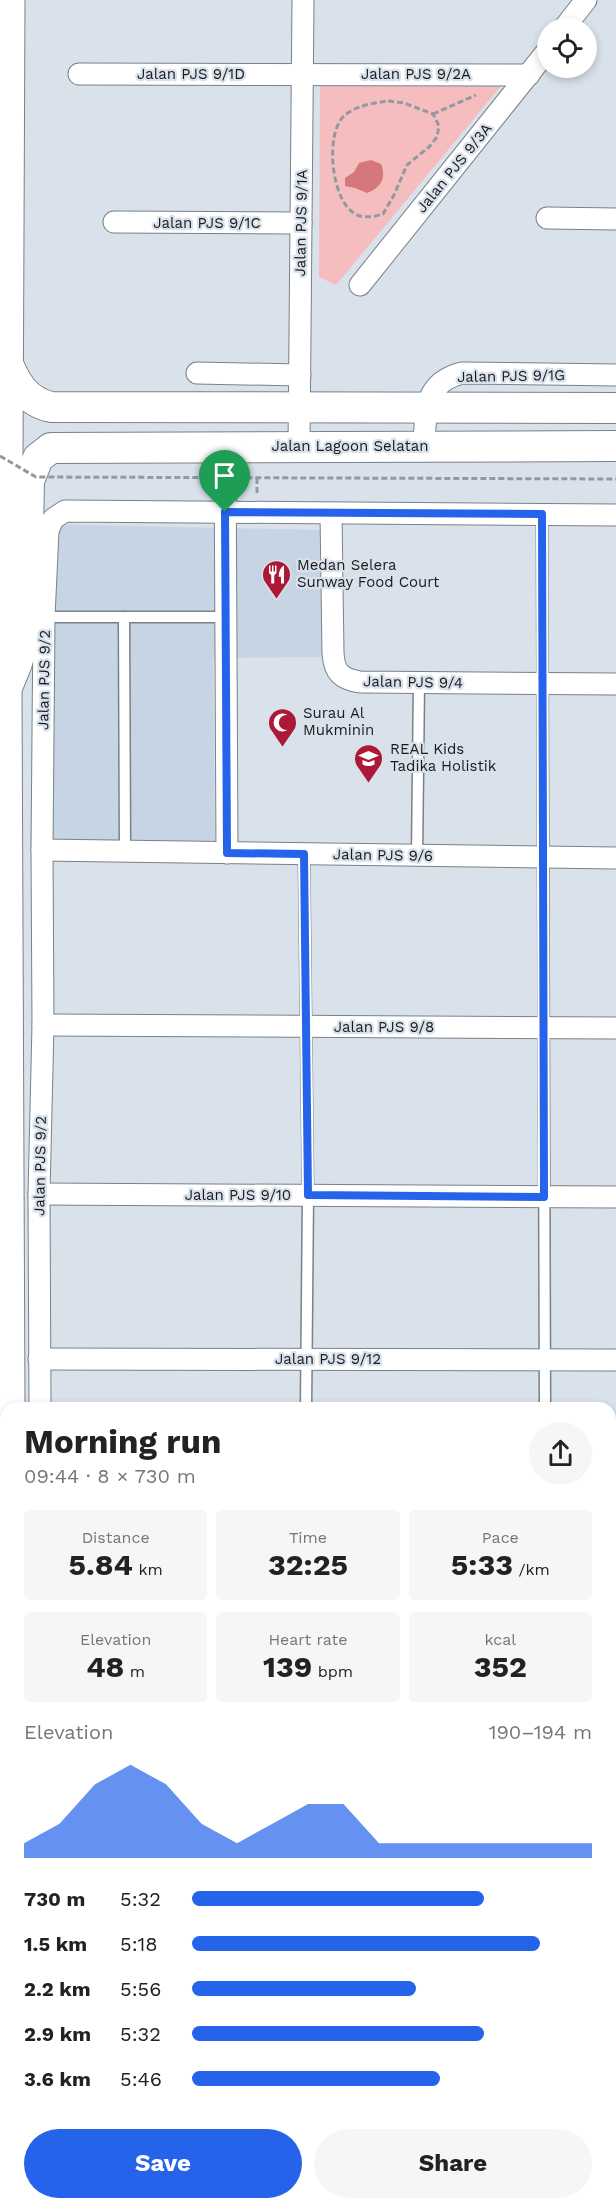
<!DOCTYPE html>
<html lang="en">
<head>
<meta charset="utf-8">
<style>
  :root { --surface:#fff; --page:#f6f6f6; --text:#222; --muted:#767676; --accent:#2563eb }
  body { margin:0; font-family:"Work Sans",sans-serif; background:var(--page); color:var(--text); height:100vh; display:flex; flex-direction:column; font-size:22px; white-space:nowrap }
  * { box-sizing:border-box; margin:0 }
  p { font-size:20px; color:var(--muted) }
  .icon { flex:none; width:33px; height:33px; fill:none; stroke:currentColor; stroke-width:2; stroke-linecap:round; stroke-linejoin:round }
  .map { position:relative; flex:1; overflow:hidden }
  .drawer { position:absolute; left:0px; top:1402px; width:616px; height:808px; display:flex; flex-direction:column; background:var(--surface); border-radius:18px 18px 0 0; box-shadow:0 3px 9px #0003 }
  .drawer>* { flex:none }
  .fabs { position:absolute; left:537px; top:18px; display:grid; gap:12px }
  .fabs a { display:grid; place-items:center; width:60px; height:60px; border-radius:50%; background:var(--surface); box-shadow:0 3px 9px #0003; font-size:30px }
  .pin { position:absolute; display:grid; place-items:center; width:51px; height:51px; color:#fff; margin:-62px -26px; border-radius:50% 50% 50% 0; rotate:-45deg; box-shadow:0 0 6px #0007 }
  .pin .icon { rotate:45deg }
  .round { display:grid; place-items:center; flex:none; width:63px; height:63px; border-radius:32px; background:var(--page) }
  .headline { display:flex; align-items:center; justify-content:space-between; height:102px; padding:0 24px }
  h1 { font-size:33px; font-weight:700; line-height:45px }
  .figures { display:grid; grid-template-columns:repeat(3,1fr); gap:9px; height:102px; padding:6px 24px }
  .figures div { display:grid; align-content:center; border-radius:6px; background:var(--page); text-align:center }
  .figures b { font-size:30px; font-weight:700 }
  .figures small { font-size:16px; font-weight:400 }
  .figures p { font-size:16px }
  .chart { height:168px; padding:12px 24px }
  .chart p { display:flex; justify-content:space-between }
  .chart svg { width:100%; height:108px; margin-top:6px; fill:var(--accent); opacity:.7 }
  .primary-button { display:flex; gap:12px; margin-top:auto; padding:12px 24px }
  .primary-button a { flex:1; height:69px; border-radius:36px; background:var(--accent); color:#fff; font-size:24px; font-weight:700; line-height:69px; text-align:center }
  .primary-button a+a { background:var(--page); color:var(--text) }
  ul { padding:0 24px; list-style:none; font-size:20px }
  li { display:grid; grid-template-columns:96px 72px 1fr; align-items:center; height:45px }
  li i { height:15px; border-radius:8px; background:var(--accent) }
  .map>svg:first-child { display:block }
  .built { fill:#c6d4e3 }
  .green { fill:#f5bdbe }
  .water { fill:#d5777c }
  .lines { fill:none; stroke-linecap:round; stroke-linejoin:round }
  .lane-casing { stroke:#798189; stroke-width:13 }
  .street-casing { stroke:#798189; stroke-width:23 }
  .secondary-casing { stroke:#798189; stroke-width:32 }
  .highway-casing { stroke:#798189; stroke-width:35 }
  .path { stroke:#9399a1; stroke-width:3; stroke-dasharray:6 3; stroke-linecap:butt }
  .lane { stroke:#fff; stroke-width:10 }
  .street { stroke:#fff; stroke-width:21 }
  .secondary { stroke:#fff; stroke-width:30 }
  .highway { stroke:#fff; stroke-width:33 }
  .path-bridge { stroke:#9399a1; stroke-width:3; stroke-dasharray:6 3; stroke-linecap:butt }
  .route-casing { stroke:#fff; stroke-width:12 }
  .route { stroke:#2563eb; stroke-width:8 }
  .labels { text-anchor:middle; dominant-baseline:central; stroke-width:4.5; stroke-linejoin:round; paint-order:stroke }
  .street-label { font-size:15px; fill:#191c1f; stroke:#d9e1eb }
  .poi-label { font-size:15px; fill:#191c1f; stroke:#d9e1eb; text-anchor:start }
</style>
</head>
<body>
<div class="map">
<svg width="616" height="2210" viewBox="0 0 616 2210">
  <rect width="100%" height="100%" fill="#d9e1eb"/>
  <path class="built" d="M39,524L320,530L322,657L213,658L215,848L30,846Z"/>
  <g class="green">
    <path d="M320,85L501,86L336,285L319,277Z"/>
    <rect x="57" y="2205" width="208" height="5"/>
  </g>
  <path class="water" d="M371,160L381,164C387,179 380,188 367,193L355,188L345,186V178L354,172L359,163Z"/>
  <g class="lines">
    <defs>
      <g id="lane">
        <path d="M542,515L545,1408"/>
        <path d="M44,617H226"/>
        <path d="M124,617L125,851"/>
        <path d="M304,854L308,1195L306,1408"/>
        <path d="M417,855L419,682"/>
        <path d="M541,2210V2205"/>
      </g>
      <g id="street">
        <path d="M564,28L586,0"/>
        <path d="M79,74L529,75"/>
        <path d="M547,218L616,219"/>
        <path d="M114,222L301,223"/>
        <path d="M360,285L548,50"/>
        <path d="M197,373L300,375"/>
        <path d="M225,446L227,853"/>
        <path d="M299,446L303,0"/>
        <path d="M424,446C426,412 423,383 462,373L616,375"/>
        <path d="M331,514L333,653C334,672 341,679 360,682L616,684"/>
        <path d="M42,850L616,858"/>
        <path d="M43,1025L616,1028"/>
        <path d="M39,1194L616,1197"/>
        <path d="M39,1359L616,1360"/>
        <path d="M40,1408L39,1194L43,1025L42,850L44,617L48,531L53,519L65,511L616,515"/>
        <path d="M610,1534H616"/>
        <path d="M610,1700L616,1701"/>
        <path d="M610,1872H616"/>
        <path d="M610,2096H616"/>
        <path d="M282,2210V2205"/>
      </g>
      <g id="secondary">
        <path d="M6,359C15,382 25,401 51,407L616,408"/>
        <path d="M8,685L17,663L26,631L29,481L38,458L51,448L616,446"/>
      </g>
      <g id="highway">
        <path d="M8,1408L5,690L8,0"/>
        <path d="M32,2205V2210"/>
        <path d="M7,2210V2205"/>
      </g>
    </defs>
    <use href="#lane" class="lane-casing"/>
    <use href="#street" class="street-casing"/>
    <use href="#secondary" class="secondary-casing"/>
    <use href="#highway" class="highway-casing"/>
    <g class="path">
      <path d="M388,101L404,103L433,114L439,126L437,137L429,147L407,165L394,195L383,214C376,216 368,218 360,216C331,208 324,134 344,116C355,106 373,103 388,101Z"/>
      <path d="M433,114L476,95"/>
      <path d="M257,478V494"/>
      <path d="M0,1986H6"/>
    </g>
    <use href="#lane" class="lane"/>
    <use href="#street" class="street"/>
    <use href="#secondary" class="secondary"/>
    <use href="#highway" class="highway"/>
    <path class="path-bridge" d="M0,456L36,477L616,479"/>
  </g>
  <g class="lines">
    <defs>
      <path id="route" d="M225,512L542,514L544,1197L308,1195L304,854L227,853Z"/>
    </defs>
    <use href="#route" class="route-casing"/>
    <use href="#route" class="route"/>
  </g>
  <defs>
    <symbol id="restaurant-pin" viewBox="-11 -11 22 30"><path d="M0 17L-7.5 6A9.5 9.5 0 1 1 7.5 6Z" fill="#ad1837" stroke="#d9e1eb"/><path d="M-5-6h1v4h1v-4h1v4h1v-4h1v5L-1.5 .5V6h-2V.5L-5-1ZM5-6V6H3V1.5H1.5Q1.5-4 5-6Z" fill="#fff"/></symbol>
    <symbol id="mosque-pin" viewBox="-11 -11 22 30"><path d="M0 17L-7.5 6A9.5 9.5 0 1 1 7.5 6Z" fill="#ad1837" stroke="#d9e1eb"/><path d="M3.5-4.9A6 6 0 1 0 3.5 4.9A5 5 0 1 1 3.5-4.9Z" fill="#fff"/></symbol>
    <symbol id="school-pin" viewBox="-11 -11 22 30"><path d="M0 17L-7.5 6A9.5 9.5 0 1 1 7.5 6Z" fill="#ad1837" stroke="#d9e1eb"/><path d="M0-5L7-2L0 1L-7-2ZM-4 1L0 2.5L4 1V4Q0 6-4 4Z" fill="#fff"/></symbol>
  </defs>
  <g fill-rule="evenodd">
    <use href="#restaurant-pin" x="260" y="558" width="33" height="45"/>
    <use href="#mosque-pin" x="266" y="706" width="33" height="45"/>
    <use href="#school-pin" x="352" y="742" width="33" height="45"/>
  </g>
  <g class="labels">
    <g class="street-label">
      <text x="191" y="74">Jalan PJS 9/1D</text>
      <text x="416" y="74">Jalan PJS 9/2A</text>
      <text transform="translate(454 168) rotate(-51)">Jalan PJS 9/3A</text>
      <text x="207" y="223">Jalan PJS 9/1C</text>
      <text transform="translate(301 223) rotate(-89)">Jalan PJS 9/1A</text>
      <text transform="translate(511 376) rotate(-1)">Jalan PJS 9/1G</text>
      <text x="350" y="446">Jalan Lagoon Selatan</text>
      <text transform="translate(44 680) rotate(-89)">Jalan PJS 9/2</text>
      <text transform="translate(413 682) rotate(1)">Jalan PJS 9/4</text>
      <text transform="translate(383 855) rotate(1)">Jalan PJS 9/6</text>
      <text x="384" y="1027">Jalan PJS 9/8</text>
      <text transform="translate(40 1166) rotate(-89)">Jalan PJS 9/2</text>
      <text x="238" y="1195">Jalan PJS 9/10</text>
      <text x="328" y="1359">Jalan PJS 9/12</text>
    </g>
    <g class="poi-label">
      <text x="297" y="565">Medan Selera<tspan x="297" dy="17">Sunway Food Court</tspan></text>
      <text x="303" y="713">Surau Al<tspan x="303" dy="17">Mukminin</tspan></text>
      <text x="390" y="749">REAL Kids<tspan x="390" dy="17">Tadika Holistik</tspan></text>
    </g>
  </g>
</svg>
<div class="fabs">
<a><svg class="icon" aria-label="locate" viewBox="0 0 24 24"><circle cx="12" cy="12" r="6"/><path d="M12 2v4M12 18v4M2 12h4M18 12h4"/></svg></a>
</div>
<div class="pin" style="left:225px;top:512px;background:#1e9e55"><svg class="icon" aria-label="arrive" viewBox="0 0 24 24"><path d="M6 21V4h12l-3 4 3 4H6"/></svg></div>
<section class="drawer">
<div class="headline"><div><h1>Morning run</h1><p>09:44 · 8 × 730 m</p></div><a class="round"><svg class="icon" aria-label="share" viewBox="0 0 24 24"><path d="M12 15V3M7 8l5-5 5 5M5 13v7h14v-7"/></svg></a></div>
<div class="figures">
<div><p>Distance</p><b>5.84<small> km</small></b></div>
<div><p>Time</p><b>32:25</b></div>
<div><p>Pace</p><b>5:33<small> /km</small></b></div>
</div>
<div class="figures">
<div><p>Elevation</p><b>48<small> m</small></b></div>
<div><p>Heart rate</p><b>139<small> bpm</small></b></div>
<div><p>kcal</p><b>352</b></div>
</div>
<div class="chart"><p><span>Elevation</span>190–194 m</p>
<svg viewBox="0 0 160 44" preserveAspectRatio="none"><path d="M0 44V38L10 30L20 14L30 6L40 14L50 30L60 38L70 30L80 22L90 22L100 38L110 38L120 38L130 38L140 38L150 38L160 38V44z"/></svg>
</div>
<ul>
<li><b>730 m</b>5:32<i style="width:73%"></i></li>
<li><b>1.5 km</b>5:18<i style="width:87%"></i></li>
<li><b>2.2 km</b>5:56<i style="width:56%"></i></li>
<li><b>2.9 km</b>5:32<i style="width:73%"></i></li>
<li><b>3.6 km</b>5:46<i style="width:62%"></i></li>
</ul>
<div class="primary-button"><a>Save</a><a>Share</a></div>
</section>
</div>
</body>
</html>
